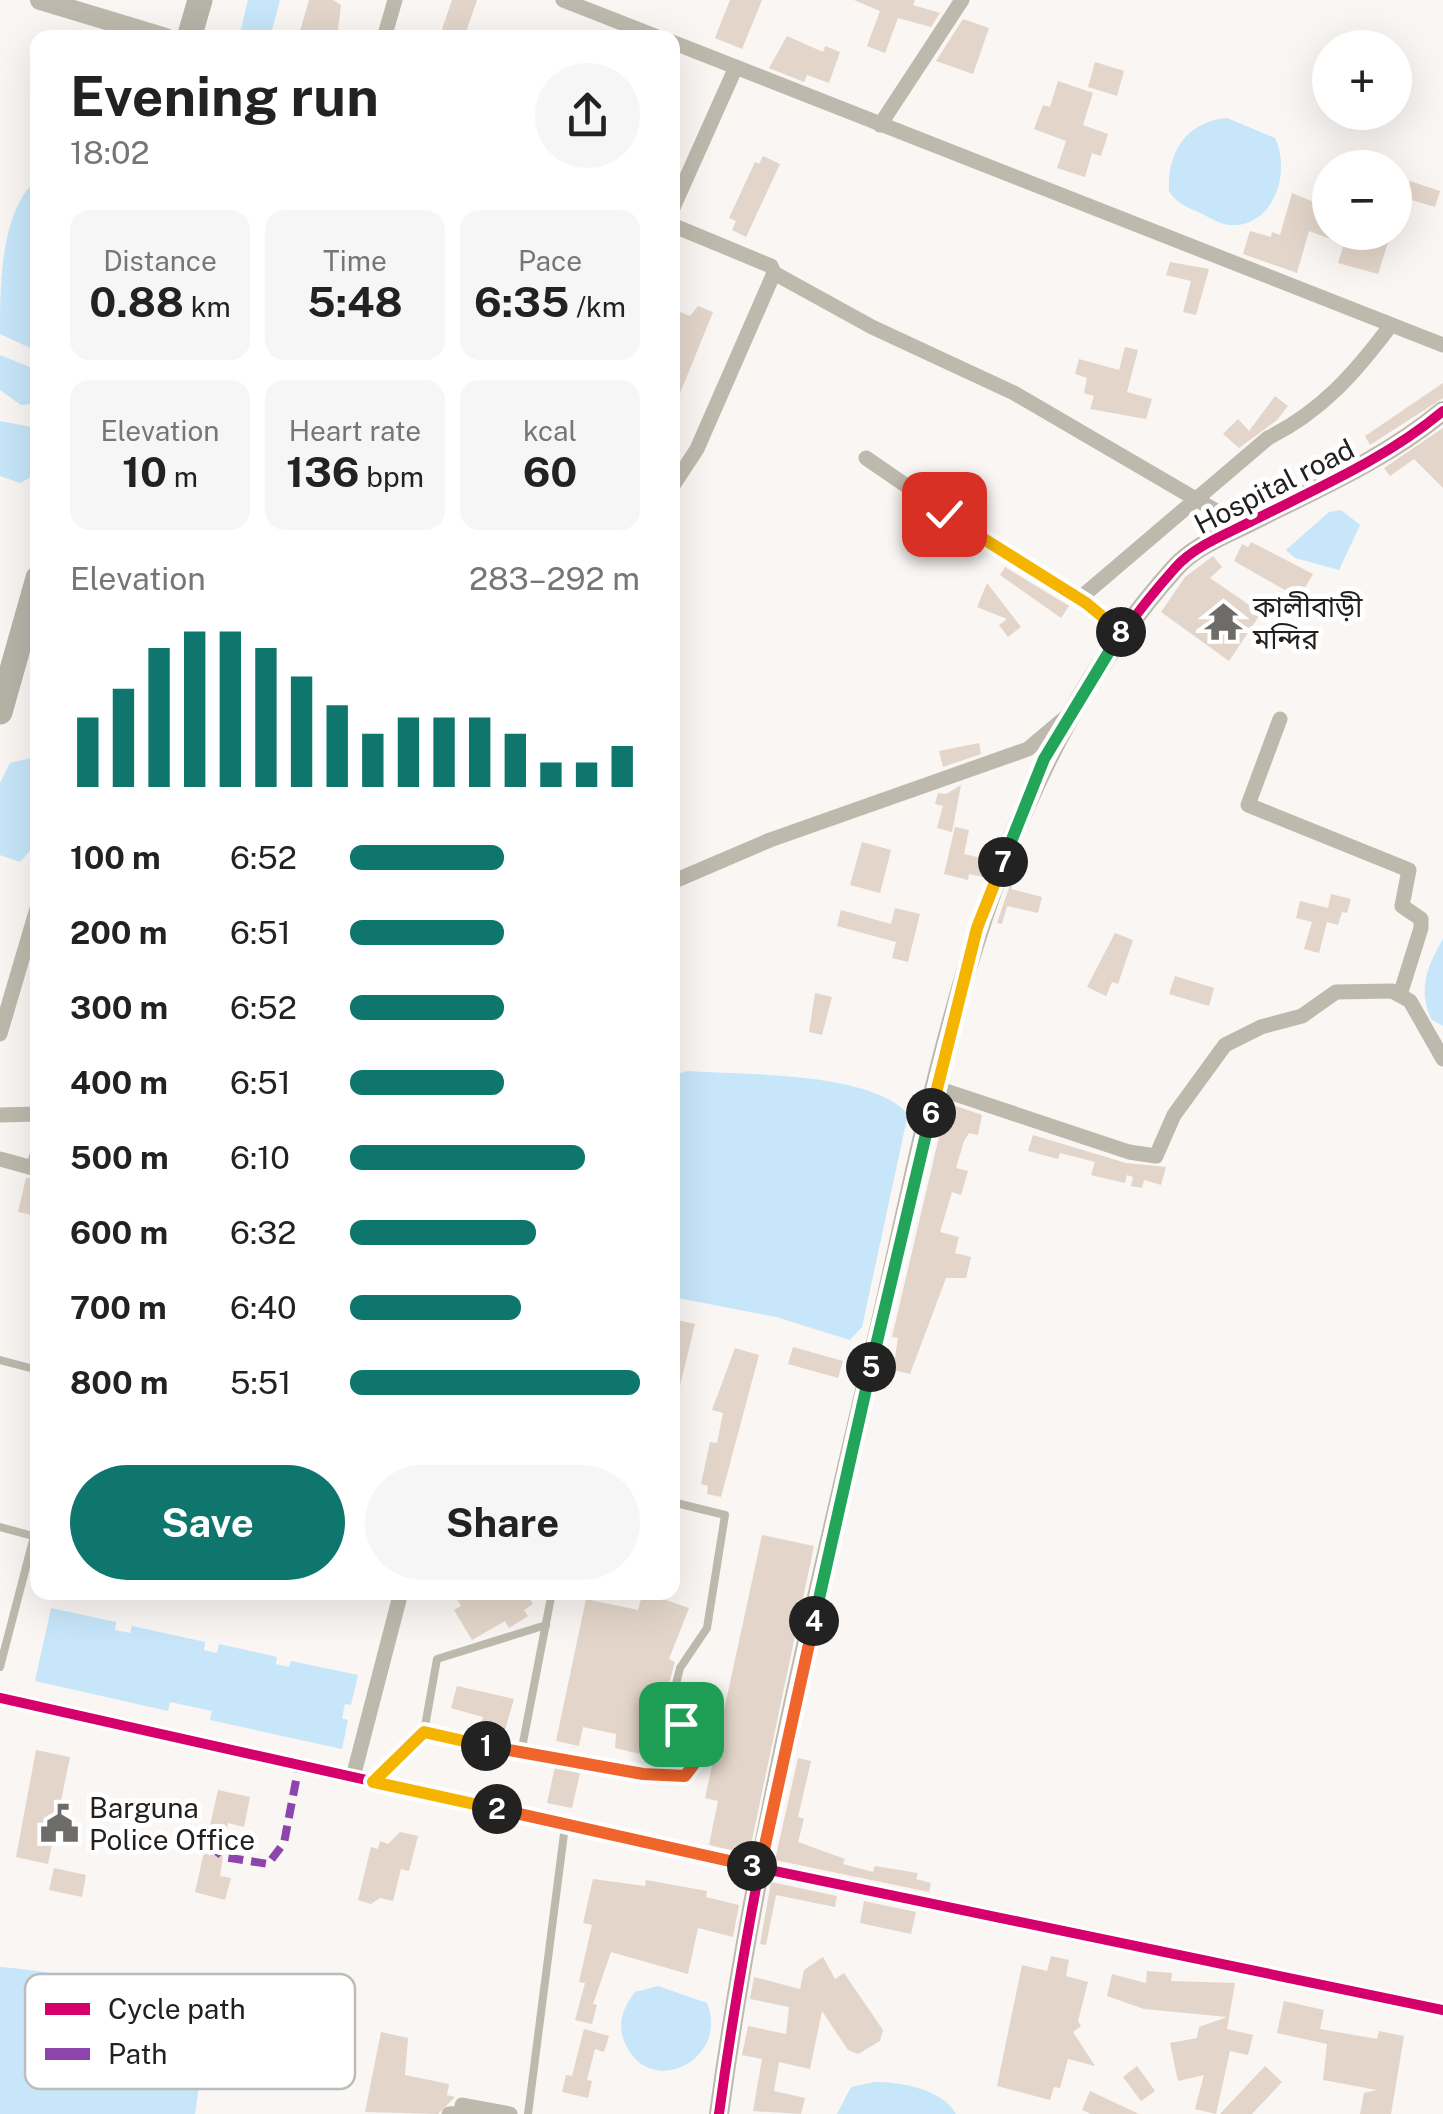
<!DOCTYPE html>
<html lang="en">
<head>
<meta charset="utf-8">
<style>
  :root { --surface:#fff; --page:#f6f6f6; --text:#222; --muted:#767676; --accent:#0f766e }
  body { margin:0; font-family:"Public Sans","Noto Sans Bengali",sans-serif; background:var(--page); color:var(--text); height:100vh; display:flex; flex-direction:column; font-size:38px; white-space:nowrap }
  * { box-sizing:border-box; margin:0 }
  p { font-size:32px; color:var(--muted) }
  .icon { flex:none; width:55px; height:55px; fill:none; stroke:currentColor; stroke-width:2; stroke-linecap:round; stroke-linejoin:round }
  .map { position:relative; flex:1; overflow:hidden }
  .panel { position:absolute; left:30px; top:30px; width:650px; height:1570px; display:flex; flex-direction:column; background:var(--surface); border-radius:20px; box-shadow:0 10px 40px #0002 }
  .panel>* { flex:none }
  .fabs { position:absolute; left:1312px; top:30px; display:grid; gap:20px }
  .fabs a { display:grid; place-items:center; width:100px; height:100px; border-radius:50%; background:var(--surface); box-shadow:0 10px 40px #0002; font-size:50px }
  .pin { position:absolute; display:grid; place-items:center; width:85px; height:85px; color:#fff; margin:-42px; border-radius:20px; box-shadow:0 5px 15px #0006 }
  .km { position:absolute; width:50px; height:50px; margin:-25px; border-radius:50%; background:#222; color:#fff; font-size:28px; line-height:50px; text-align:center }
  .round { display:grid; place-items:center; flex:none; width:105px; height:105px; border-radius:52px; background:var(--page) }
  .overview { display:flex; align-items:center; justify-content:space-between; height:170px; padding:0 40px }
  h1 { font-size:55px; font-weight:700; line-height:75px }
  .metrics { display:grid; grid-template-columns:repeat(3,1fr); gap:15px; height:170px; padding:10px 40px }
  .metrics div { display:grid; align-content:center; border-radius:20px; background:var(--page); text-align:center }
  .metrics b { font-size:42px; font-weight:700 }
  .metrics small { font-size:28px; font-weight:400 }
  .metrics p { font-size:28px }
  .chart { height:280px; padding:20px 40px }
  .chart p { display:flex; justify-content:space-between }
  .chart svg { width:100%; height:180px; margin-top:10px; stroke:var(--accent); stroke-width:6 }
  .cta { display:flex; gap:20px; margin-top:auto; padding:20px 40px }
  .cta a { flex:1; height:115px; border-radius:60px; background:var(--accent); color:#fff; font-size:40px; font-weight:700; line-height:115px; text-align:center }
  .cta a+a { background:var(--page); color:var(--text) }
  ul { padding:0 40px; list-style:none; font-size:32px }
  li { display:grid; grid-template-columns:160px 120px 1fr; align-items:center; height:75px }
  li i { height:25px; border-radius:12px; background:var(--accent) }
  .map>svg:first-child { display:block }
  .water { fill:#c7e6f9 }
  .building { fill:#e3d5c9 }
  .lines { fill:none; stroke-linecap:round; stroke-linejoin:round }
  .service { stroke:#bdbaad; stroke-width:8 }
  .minor { stroke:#bdbaad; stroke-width:15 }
  .tertiary { stroke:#bdbaad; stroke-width:20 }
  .primary { stroke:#b6b3a7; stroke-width:25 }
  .quiet { stroke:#8e44ad; stroke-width:8; stroke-dasharray:15 8; stroke-linecap:butt }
  .cycleway-casing { stroke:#fff; stroke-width:16 }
  .cycleway { stroke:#d6006c; stroke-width:10 }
  .split-1-casing { stroke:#fff; stroke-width:20 }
  .split-2-casing { stroke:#fff; stroke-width:20 }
  .split-3-casing { stroke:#fff; stroke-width:20 }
  .split-4-casing { stroke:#fff; stroke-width:20 }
  .split-5-casing { stroke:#fff; stroke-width:20 }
  .split-6-casing { stroke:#fff; stroke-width:20 }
  .split-7-casing { stroke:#fff; stroke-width:20 }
  .split-8-casing { stroke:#fff; stroke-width:20 }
  .split-9-casing { stroke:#fff; stroke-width:20 }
  .split-1 { stroke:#f0652b; stroke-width:12 }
  .split-2 { stroke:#f5b400; stroke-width:12 }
  .split-3 { stroke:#f0652b; stroke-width:12 }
  .split-4 { stroke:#f0652b; stroke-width:12 }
  .split-5 { stroke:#22a559; stroke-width:12 }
  .split-6 { stroke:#22a559; stroke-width:12 }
  .split-7 { stroke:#f5b400; stroke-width:12 }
  .split-8 { stroke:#22a559; stroke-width:12 }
  .split-9 { stroke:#f5b400; stroke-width:12 }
  .labels { text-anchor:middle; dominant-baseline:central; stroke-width:10; stroke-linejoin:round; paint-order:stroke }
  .street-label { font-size:28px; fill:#23211f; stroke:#fff }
  .poi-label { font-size:28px; fill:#23211f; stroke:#fff; text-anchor:start }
  .key { fill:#fff; stroke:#bdbcbc; stroke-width:2.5 }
  .key-label { font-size:28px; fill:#23211f }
</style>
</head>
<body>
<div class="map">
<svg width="1443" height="2114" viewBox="0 0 1443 2114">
  <rect width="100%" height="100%" fill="#f9f6f3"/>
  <g class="water">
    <path d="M248,0H280L270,37H239Z"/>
    <path d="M1227,118L1275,138C1291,171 1275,228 1229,225C1219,224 1209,217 1200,213C1187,207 1176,203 1169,191C1167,152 1187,121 1227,118Z"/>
    <path d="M37,180V351L0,334C0,287 0,210 37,180Z"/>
    <path d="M0,355L37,370V403L21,405L0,390Z"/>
    <path d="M0,421L37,428V474L20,483L0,476Z"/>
    <path d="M1341,510L1360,525L1339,570L1295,558L1286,550L1329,512Z"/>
    <path d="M31,758L37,763V843L20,862L0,855V783L10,763Z"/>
    <path d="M1443,939V1026L1432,1020C1417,991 1427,966 1443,939Z"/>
    <path d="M688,1071C744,1075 870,1071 908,1114L862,1327L850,1340L776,1317L673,1297V1075Z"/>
    <path d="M51,1608L116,1622L115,1630L130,1633L132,1626L205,1642L204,1650L217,1653L219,1644L277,1657L276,1664L289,1667L291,1661L358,1675L351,1705L345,1704L342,1718L348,1720L342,1749L210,1720L212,1711L170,1702L168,1711L35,1681Z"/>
    <path d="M0,1967C42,1970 190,1990 208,2028L195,2114H0Z"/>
    <path d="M658,1986L707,2003C730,2060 649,2100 625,2043C617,2024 622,2009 635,1992Z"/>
    <path d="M875,2082C901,2082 942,2089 956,2114H837L851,2087Z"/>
  </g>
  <g class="building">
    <path d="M309,0H333L341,5L337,38H298Z"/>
    <path d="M452,0H477L464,38H439Z"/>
    <path d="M730,0H762L742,49L715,38Z"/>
    <path d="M854,0H915L913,5L940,13L931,27L898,18L885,53L867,46L880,11Z"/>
    <path d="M963,19L989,28L973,74L936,61Z"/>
    <path d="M787,36L823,52L825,46L840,52L829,83L807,75L804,82L769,68Z"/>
    <path d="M1095,62L1124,71L1117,96L1088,87Z"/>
    <path d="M1058,81L1093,93L1083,125L1108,134L1101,156L1092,153L1085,177L1057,168L1066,141L1034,129L1043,105L1050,107Z"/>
    <path d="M763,156L780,164L746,237L732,230L736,221L729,218L755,162L759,164Z"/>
    <path d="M1410,181L1440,191L1435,207L1405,198Z"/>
    <path d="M1292,193L1324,206L1321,216L1330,218V232L1390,236L1378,274L1338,263L1344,244L1309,231L1297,273L1243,254L1250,231L1271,237L1272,232L1280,235Z"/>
    <path d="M1170,262L1209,269L1196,315L1183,312L1191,281L1166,275Z"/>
    <path d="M698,306L713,312L672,413V332L680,312L690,316Z"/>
    <path d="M1125,347L1138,350L1127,392L1152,399L1146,419L1090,409L1094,396L1084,393L1087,378L1075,374L1079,359L1119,370Z"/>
    <path d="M1443,383V398L1370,445L1365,436Z"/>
    <path d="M1275,396L1288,406L1277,420L1239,448L1223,434L1238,419L1249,431Z"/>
    <path d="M1443,428V488L1414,459L1390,476L1384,468Z"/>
    <path d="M1251,542L1313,574L1299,598L1234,561L1242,544L1248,547Z"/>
    <path d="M1213,556L1222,567L1210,578L1261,613L1229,661L1161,612L1185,577Z"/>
    <path d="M1005,567L1069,606L1061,618L1000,575Z"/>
    <path d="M987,583L1021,627L1008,637L999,625L1007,619L977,607Z"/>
    <path d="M979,743L981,754L943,767L939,751Z"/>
    <path d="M961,785L952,832L937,828L943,806L935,804L938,793L946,794Z"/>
    <path d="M955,827L969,830L964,854L990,860L983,877L969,874L968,880L944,874Z"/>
    <path d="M862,842L891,850L880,893L850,885Z"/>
    <path d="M1014,873L1011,889L1042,897L1038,913L1007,906L1002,924L997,923Z"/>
    <path d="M1331,894L1351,899L1347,913L1342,912L1338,925L1327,922L1319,953L1304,949L1312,922L1296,918L1300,901L1328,908Z"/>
    <path d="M895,908L920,914L908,962L892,958L896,942L837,926L841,910L891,924Z"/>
    <path d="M1115,933L1133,940L1118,984L1112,982L1106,996L1087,987Z"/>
    <path d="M1175,976L1214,988L1209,1006L1169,994Z"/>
    <path d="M815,993L832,997L822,1035L809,1032Z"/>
    <path d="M947,1103L982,1115L978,1135L969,1133L964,1141L956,1168L968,1171L961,1195L952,1192L940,1232L959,1237L955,1253L971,1257L966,1278H946L910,1374L893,1370L898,1338L892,1337Z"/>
    <path d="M1033,1135L1126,1163L1166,1167L1161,1185L1144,1180L1142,1188L1131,1186L1133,1177L1127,1175L1125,1183L1091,1175L1095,1162L1060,1153L1058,1159L1028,1151Z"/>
    <path d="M26,1178H38V1216L18,1212Z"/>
    <path d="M672,1319L695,1324L678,1394H672Z"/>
    <path d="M793,1347L843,1361L838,1378L788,1364Z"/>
    <path d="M735,1348L759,1355L721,1497L707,1494L708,1486L701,1484L710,1442L717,1443L723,1413L712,1410Z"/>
    <path d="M762,1535L814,1546L749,1854L709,1845L718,1801L705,1798Z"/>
    <path d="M453,1592H525L533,1604L524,1610L528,1616L509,1628L505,1621L472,1640L454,1610L461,1606Z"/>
    <path d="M643,1592L689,1608L669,1659L675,1662L667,1690L669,1705L659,1704L657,1758L615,1748L616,1734L583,1727L579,1746L556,1741L586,1599L638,1610Z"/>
    <path d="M457,1686L514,1699L505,1730L481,1724L483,1717L451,1708Z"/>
    <path d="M36,1750L70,1757L48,1864L16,1857Z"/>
    <path d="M798,1758L811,1761L798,1817L804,1819L798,1842L845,1859L843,1864L873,1872L875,1866L918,1873L916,1879L931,1883L929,1892L775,1860Z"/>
    <path d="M555,1767L580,1773L572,1808L547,1803Z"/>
    <path d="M218,1790L250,1797L244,1827L228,1823L220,1876L231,1878L225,1900L195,1892Z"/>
    <path d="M400,1832L418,1836L409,1871L401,1869L393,1901L380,1898L371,1904L358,1900L371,1847L378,1849L380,1841L388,1844Z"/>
    <path d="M54,1868L86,1875L82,1897L49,1890Z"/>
    <path d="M593,1879L645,1886L646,1880L707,1891L706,1897L739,1905L733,1937L698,1928L688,1974L611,1952L593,2004L597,2005L592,2024L575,2020L585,1983L579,1982L592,1925L583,1923Z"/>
    <path d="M771,1882L837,1896L835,1907L776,1895L766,1945L760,1944Z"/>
    <path d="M864,1901L916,1912L911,1934L860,1923Z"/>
    <path d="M1051,1956L1069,1960L1066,1976L1088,1982L1078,2021L1081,2026L1073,2032L1095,2066L1068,2059L1060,2088L1054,2087L1050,2100L997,2086L1022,1965L1047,1971Z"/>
    <path d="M823,1957L835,1979L844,1973L883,2030L880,2041L858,2054L848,2050L822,2011L810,2069L779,2062L774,2091L805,2098L801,2114L753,2111L762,2059L742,2055L748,2026L786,2034L789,2007L750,1999L754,1977L800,1989L804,1970Z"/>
    <path d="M1147,1971L1172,1973L1171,1981L1235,1983L1227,2029L1253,2035L1248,2055L1230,2051L1216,2114L1195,2109L1204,2075L1178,2081L1170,2043L1197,2038L1199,2027L1227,2017L1144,2009L1107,1996L1112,1974L1146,1983Z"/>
    <path d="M1284,2001L1324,2010L1320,2029L1377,2039L1379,2031L1404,2036L1391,2114H1360L1364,2093L1377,2090L1323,2080L1327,2044L1277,2033Z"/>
    <path d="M584,2029L609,2036L604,2052L595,2049L587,2080L592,2081L588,2098L562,2092L566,2075L572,2076Z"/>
    <path d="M381,2032L408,2038L405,2075L449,2084L447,2095L455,2097L438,2114L365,2112Z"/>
    <path d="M1137,2066L1155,2091L1141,2101L1123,2077Z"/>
    <path d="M1265,2066L1282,2082L1252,2114H1220Z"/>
    <path d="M1090,2091L1139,2114H1091L1082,2110Z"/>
  </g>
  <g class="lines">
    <g class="service">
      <path d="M0,1360L38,1370"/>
      <path d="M0,1527L33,1536"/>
      <path d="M0,1667L38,1521"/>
      <path d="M424,1732L437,1659L546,1625"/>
      <path d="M521,1753L643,1774L685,1776L697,1760L674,1692L680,1668L707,1628L725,1515L672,1502"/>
      <path d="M373,1781L424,1732L521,1753L552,1592"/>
      <path d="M528,2114L565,1826"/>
    </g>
    <g class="minor">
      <path d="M563,0L660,38"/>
      <path d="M384,38L395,0"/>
      <path d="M672,42L1443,345"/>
      <path d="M880,125L962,0"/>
      <path d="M672,210L736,67"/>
      <path d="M672,225L771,266L774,273L697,449L672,487"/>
      <path d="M774,273L872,327L1014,393L1242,526"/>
      <path d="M866,458L1026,568L1086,603L1123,634"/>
      <path d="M1079,599L1268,438C1322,411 1355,373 1391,325"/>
      <path d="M1280,719L1248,805L1409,870L1402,906L1421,919V928L1400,995"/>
      <path d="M672,882L770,840L1028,749L1067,716"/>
      <path d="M0,1034L38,905"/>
      <path d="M937,1088L1129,1152L1156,1156L1174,1115L1225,1045L1261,1027L1302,1016L1336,992L1392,991L1410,1001L1443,1059"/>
      <path d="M0,1115L38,1114"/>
      <path d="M0,1159L33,1168L38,1152"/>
      <path d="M0,1698L760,1868L1443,2010"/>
      <path d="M353,1777L401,1592"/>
      <path d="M449,2114L462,2113V2105L510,2114"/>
    </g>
    <g class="tertiary">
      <path d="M40,0L166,38"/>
      <path d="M719,2114C753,1864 812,1615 870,1369C936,1093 978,788 1175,568C1195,545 1231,532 1258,518C1322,486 1388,457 1443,411"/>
    </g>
    <g class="primary">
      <path d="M189,38L200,0"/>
      <path d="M0,712L38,578"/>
    </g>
    <path class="quiet" d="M209,1846L224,1857L268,1864L284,1843L299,1765"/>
    <defs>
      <g id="cycleway">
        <path d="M0,1698L760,1868L1443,2010"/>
        <path d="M719,2114C753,1864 812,1615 870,1369C936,1093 978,788 1175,568C1195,545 1231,532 1258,518C1322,486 1388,457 1443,411"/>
      </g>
    </defs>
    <use href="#cycleway" class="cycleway-casing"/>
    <use href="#cycleway" class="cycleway"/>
  </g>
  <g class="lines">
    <defs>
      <path id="split-1" d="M486,1746L643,1774L685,1776L697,1760L681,1724"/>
      <path id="split-2" d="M486,1746L424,1732L373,1782L497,1809"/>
      <path id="split-3" d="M497,1809L752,1866"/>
      <path id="split-4" d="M752,1866L760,1868L814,1621"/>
      <path id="split-5" d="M814,1621L871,1367"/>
      <path id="split-6" d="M871,1367L931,1113"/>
      <path id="split-7" d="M931,1113L977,928L1003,862"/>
      <path id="split-8" d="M1003,862L1044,759L1121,632"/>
      <path id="split-9" d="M944,514L1086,603L1121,632"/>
    </defs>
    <use href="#split-1" class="split-1-casing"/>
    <use href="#split-2" class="split-2-casing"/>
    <use href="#split-3" class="split-3-casing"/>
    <use href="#split-4" class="split-4-casing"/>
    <use href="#split-5" class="split-5-casing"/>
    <use href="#split-6" class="split-6-casing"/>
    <use href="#split-7" class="split-7-casing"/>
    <use href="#split-8" class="split-8-casing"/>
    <use href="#split-9" class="split-9-casing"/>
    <use href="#split-1" class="split-1"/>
    <use href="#split-2" class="split-2"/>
    <use href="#split-3" class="split-3"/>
    <use href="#split-4" class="split-4"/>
    <use href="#split-5" class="split-5"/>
    <use href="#split-6" class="split-6"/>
    <use href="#split-7" class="split-7"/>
    <use href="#split-8" class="split-8"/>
    <use href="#split-9" class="split-9"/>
  </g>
  <defs>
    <symbol id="temple-bare" viewBox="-9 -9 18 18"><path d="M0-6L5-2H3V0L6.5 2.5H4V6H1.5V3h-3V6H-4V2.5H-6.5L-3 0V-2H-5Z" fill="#6e6c69" stroke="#fff" stroke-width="2.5" paint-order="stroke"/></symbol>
    <symbol id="civic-bare" viewBox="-9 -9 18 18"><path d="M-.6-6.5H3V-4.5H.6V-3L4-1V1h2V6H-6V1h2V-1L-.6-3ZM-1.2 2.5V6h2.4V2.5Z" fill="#6e6c69" stroke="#fff" stroke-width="2.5" paint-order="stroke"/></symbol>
  </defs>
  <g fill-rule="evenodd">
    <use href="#temple-bare" x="1196" y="594" width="55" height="55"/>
    <use href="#civic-bare" x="32" y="1796" width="55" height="55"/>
  </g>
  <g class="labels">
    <g class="street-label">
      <text transform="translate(1274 486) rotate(-27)">Hospital road</text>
    </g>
    <g class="poi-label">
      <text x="1253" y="606">কালীবাড়ী<tspan x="1253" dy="32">মন্দির</tspan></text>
      <text x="89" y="1807">Barguna<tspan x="89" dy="32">Police Office</tspan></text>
    </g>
  </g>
  <rect x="25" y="1974" width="330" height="115" rx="15" class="key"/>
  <rect x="45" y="2003" width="45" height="12" fill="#d6006c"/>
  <rect x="45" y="2048" width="45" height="12" fill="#8e44ad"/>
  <g class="key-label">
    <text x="108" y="2019">Cycle path</text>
    <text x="108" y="2064">Path</text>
  </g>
</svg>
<div class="fabs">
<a>+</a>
<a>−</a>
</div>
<div class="pin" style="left:681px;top:1724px;background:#1e9e55"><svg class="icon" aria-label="arrive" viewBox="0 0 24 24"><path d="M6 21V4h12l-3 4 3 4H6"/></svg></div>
<div class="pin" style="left:944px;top:514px;background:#d93025"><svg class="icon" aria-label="check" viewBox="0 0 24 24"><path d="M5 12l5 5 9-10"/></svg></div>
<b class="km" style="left:486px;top:1746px">1</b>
<b class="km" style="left:497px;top:1809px">2</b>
<b class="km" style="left:752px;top:1866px">3</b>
<b class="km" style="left:814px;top:1621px">4</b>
<b class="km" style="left:871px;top:1367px">5</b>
<b class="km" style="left:931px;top:1113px">6</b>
<b class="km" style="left:1003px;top:862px">7</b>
<b class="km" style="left:1121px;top:632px">8</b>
<section class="panel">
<div class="overview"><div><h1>Evening run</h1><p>18:02</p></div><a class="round"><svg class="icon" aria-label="share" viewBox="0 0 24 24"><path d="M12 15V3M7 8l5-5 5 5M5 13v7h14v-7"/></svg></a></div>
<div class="metrics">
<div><p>Distance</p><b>0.88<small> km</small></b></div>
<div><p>Time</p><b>5:48</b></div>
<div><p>Pace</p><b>6:35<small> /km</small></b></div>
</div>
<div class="metrics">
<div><p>Elevation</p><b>10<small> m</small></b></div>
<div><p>Heart rate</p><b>136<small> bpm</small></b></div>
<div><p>kcal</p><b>60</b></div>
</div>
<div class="chart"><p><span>Elevation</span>283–292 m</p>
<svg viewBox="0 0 160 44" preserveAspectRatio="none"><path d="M5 44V27M15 44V20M25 44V10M35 44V6M45 44V6M55 44V10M65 44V17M75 44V24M85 44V31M95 44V27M105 44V27M115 44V27M125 44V31M135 44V38M145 44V38M155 44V34"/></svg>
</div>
<ul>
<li><b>100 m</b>6:52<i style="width:53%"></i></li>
<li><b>200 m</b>6:51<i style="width:53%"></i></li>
<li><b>300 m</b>6:52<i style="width:53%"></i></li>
<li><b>400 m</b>6:51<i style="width:53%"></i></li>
<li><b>500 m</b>6:10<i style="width:81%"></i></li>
<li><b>600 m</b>6:32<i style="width:64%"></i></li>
<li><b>700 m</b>6:40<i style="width:59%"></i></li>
<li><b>800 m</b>5:51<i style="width:100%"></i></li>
</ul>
<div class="cta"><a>Save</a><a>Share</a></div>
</section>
</div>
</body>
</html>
